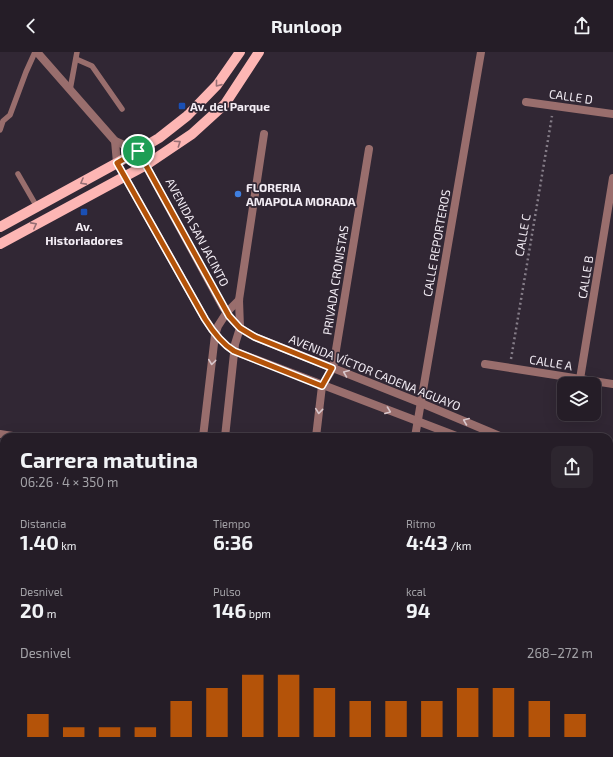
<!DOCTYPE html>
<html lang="es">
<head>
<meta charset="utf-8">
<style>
  :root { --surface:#251d27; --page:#2d262f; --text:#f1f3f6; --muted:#a3a2a7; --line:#423b44; --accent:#b45309 }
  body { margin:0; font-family:"Exo 2",sans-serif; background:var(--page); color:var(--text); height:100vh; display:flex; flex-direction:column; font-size:15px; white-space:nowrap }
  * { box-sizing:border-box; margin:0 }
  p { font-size:13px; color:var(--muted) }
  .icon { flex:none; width:22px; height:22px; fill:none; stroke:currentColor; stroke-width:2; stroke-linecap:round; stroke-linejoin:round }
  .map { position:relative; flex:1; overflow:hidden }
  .sheet { position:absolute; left:0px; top:381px; width:613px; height:324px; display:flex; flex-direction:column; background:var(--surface); border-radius:12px 12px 0 0; box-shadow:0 4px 16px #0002,0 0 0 1px var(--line) }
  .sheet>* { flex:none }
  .tools { position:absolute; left:557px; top:325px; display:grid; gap:8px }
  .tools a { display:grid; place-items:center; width:44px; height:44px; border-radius:8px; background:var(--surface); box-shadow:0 4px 16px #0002,0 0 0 1px var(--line); font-size:20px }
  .pin { position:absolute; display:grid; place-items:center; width:34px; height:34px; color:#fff; margin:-17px; border:2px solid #fff; border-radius:50%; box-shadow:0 1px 4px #0007 }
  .round { display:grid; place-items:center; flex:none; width:42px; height:42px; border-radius:8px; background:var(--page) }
  .overview { display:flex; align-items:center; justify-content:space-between; height:68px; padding:0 20px }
  h1 { font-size:22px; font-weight:700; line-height:30px }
  .stats { display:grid; grid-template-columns:repeat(3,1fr); gap:6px; height:68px; padding:4px 20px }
  .stats div { display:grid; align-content:center }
  .stats b { font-size:20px; font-weight:700 }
  .stats small { font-size:11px; font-weight:400 }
  .stats p { font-size:11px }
  .chart { height:112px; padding:8px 20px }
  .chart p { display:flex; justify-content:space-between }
  .chart svg { width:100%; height:72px; margin-top:4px; stroke:var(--accent); stroke-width:6 }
  header { display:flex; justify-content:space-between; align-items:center; height:52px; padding:0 20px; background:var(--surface); font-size:18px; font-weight:700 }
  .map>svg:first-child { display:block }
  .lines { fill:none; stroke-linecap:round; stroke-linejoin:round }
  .path { stroke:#857d88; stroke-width:2.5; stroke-dasharray:2 3; stroke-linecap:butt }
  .service { stroke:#996e6d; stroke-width:5.5 }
  .minor { stroke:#996e6d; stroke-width:8 }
  .tertiary { stroke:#996e6d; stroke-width:8 }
  .primary { stroke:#fdb6b4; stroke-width:10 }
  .oneway { stroke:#976e74 }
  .oneway2 { stroke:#d8c7cc }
  .route-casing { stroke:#fff; stroke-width:8 }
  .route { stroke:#b45309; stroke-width:5 }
  .transit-dot { fill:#1a4fb4; stroke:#312734; stroke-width:1.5 }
  .shop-dot { fill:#3f7fe0; stroke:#312734; stroke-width:1.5 }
  .labels { text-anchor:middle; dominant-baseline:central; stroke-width:3.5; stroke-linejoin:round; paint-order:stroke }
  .street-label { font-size:12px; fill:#f3edf5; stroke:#312734 }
  .poi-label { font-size:12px; font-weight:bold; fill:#f3edf5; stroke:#312734; text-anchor:start }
</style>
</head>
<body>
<header><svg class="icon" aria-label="back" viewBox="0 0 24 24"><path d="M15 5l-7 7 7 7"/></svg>Runloop<svg class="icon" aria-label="share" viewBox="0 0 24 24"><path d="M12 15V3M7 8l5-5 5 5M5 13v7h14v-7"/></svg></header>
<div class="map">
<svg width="613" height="705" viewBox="0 0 613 705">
  <rect width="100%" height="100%" fill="#312734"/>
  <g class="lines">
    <path class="path" d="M511,307L552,64"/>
    <g class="service">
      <path d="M76,7L92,14L122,57"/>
      <path d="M70,38L77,0"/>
      <path d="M0,78L3,69L10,63L26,20L35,0"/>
      <path d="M18,122L37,155"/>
    </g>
    <g class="minor">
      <path d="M37,0L115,89L138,99"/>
      <path d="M526,50L613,62"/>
      <path d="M115,89L117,111"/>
      <path d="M227,260L239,248"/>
      <path d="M240,276L239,248L264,82"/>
      <path d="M485,312L613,332"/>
      <path d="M580,327L613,126"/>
      <path d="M0,382L19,385"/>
      <path d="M316,385L322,334L333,316L369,97"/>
      <path d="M415,385L481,0"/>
      <path d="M0,474H4"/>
      <path d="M609,561L613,562"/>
      <path d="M0,565L4,566"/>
      <path d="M609,644H613"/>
      <path d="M0,659L4,660"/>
      <path d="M361,701L401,705"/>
      <path d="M284,705V701"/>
    </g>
    <g class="tertiary">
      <path d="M138,99L223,255C233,270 239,277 255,285L421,351L502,385"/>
      <path d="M117,111L205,267C213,280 221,291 234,299L459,385"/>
      <path d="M203,385L215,283L218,274L227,260"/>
      <path d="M225,385L235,292L240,276"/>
      <path d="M609,432L613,433"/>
      <path d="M166,705L167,701"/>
      <path d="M189,705V701"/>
    </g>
    <g class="primary">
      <path d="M0,175L117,111L159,86L187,64L217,33L240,0"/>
      <path d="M0,192L146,113L192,82L225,52L259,0"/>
    </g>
  </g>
  <defs><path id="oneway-chevron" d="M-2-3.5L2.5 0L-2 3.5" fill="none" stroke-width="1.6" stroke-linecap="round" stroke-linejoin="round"/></defs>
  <g class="oneway">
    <use href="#oneway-chevron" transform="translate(218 32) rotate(129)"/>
    <use href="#oneway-chevron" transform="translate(178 91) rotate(-34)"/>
    <use href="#oneway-chevron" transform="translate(83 130) rotate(151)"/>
    <use href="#oneway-chevron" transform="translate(34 173) rotate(-28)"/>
  </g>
  <g class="oneway2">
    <use href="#oneway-chevron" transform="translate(212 310) rotate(97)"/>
    <use href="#oneway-chevron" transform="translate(346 321) rotate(-158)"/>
    <use href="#oneway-chevron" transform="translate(319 359) rotate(96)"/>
    <use href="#oneway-chevron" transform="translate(388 359) rotate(21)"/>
    <use href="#oneway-chevron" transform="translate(466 369) rotate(-158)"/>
  </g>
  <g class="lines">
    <defs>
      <path id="route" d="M138,99L229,264L240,276L255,285L332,316L322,334L234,299C221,291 213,280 205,267L117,111Z"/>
    </defs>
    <use href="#route" class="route-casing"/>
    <use href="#route" class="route"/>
  </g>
  <g class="transit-dot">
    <rect x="178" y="50" width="8" height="8" rx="2"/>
    <rect x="80" y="156" width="8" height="8" rx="2"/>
  </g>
  <circle class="shop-dot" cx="238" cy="142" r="4"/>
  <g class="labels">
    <g class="street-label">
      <text transform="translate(571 44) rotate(8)">CALLE D</text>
      <text transform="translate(198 180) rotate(62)">AVENIDA SAN JACINTO</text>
      <text transform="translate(522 183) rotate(-80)">CALLE C</text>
      <text transform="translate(436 191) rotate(-80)">CALLE REPORTEROS</text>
      <text transform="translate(585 225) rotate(-81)">CALLE B</text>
      <text transform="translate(335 228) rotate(-81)">PRIVADA CRONISTAS</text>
      <text transform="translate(551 310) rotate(9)">CALLE A</text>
      <text transform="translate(375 320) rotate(22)">AVENIDA VÍCTOR CADENA AGUAYO</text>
    </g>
    <g class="poi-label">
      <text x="190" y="54">Av. del Parque</text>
      <text x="246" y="135">FLORERIA<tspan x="246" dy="14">AMAPOLA MORADA</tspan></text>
      <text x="84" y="174" text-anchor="middle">Av.<tspan x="84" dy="14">Historiadores</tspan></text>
    </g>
  </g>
</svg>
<div class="tools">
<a><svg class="icon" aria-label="layers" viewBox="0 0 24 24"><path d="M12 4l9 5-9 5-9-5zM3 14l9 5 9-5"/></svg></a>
</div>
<div class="pin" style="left:138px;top:99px;background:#1e9e55"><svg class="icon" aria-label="arrive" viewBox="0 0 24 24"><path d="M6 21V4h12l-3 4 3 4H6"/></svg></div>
<section class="sheet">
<div class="overview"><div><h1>Carrera matutina</h1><p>06:26 · 4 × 350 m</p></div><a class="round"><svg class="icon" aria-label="share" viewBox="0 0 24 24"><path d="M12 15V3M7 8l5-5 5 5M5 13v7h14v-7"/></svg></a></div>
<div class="stats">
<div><p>Distancia</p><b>1.40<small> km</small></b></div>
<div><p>Tiempo</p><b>6:36</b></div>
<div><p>Ritmo</p><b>4:43<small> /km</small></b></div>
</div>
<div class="stats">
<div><p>Desnivel</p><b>20<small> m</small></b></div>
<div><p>Pulso</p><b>146<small> bpm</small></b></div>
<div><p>kcal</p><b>94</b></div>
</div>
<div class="chart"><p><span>Desnivel</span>268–272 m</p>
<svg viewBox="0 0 160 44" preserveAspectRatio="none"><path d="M5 44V30M15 44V38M25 44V38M35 44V38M45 44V22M55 44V14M65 44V6M75 44V6M85 44V14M95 44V22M105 44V22M115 44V22M125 44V14M135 44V14M145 44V22M155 44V30"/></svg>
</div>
</section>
</div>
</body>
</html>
